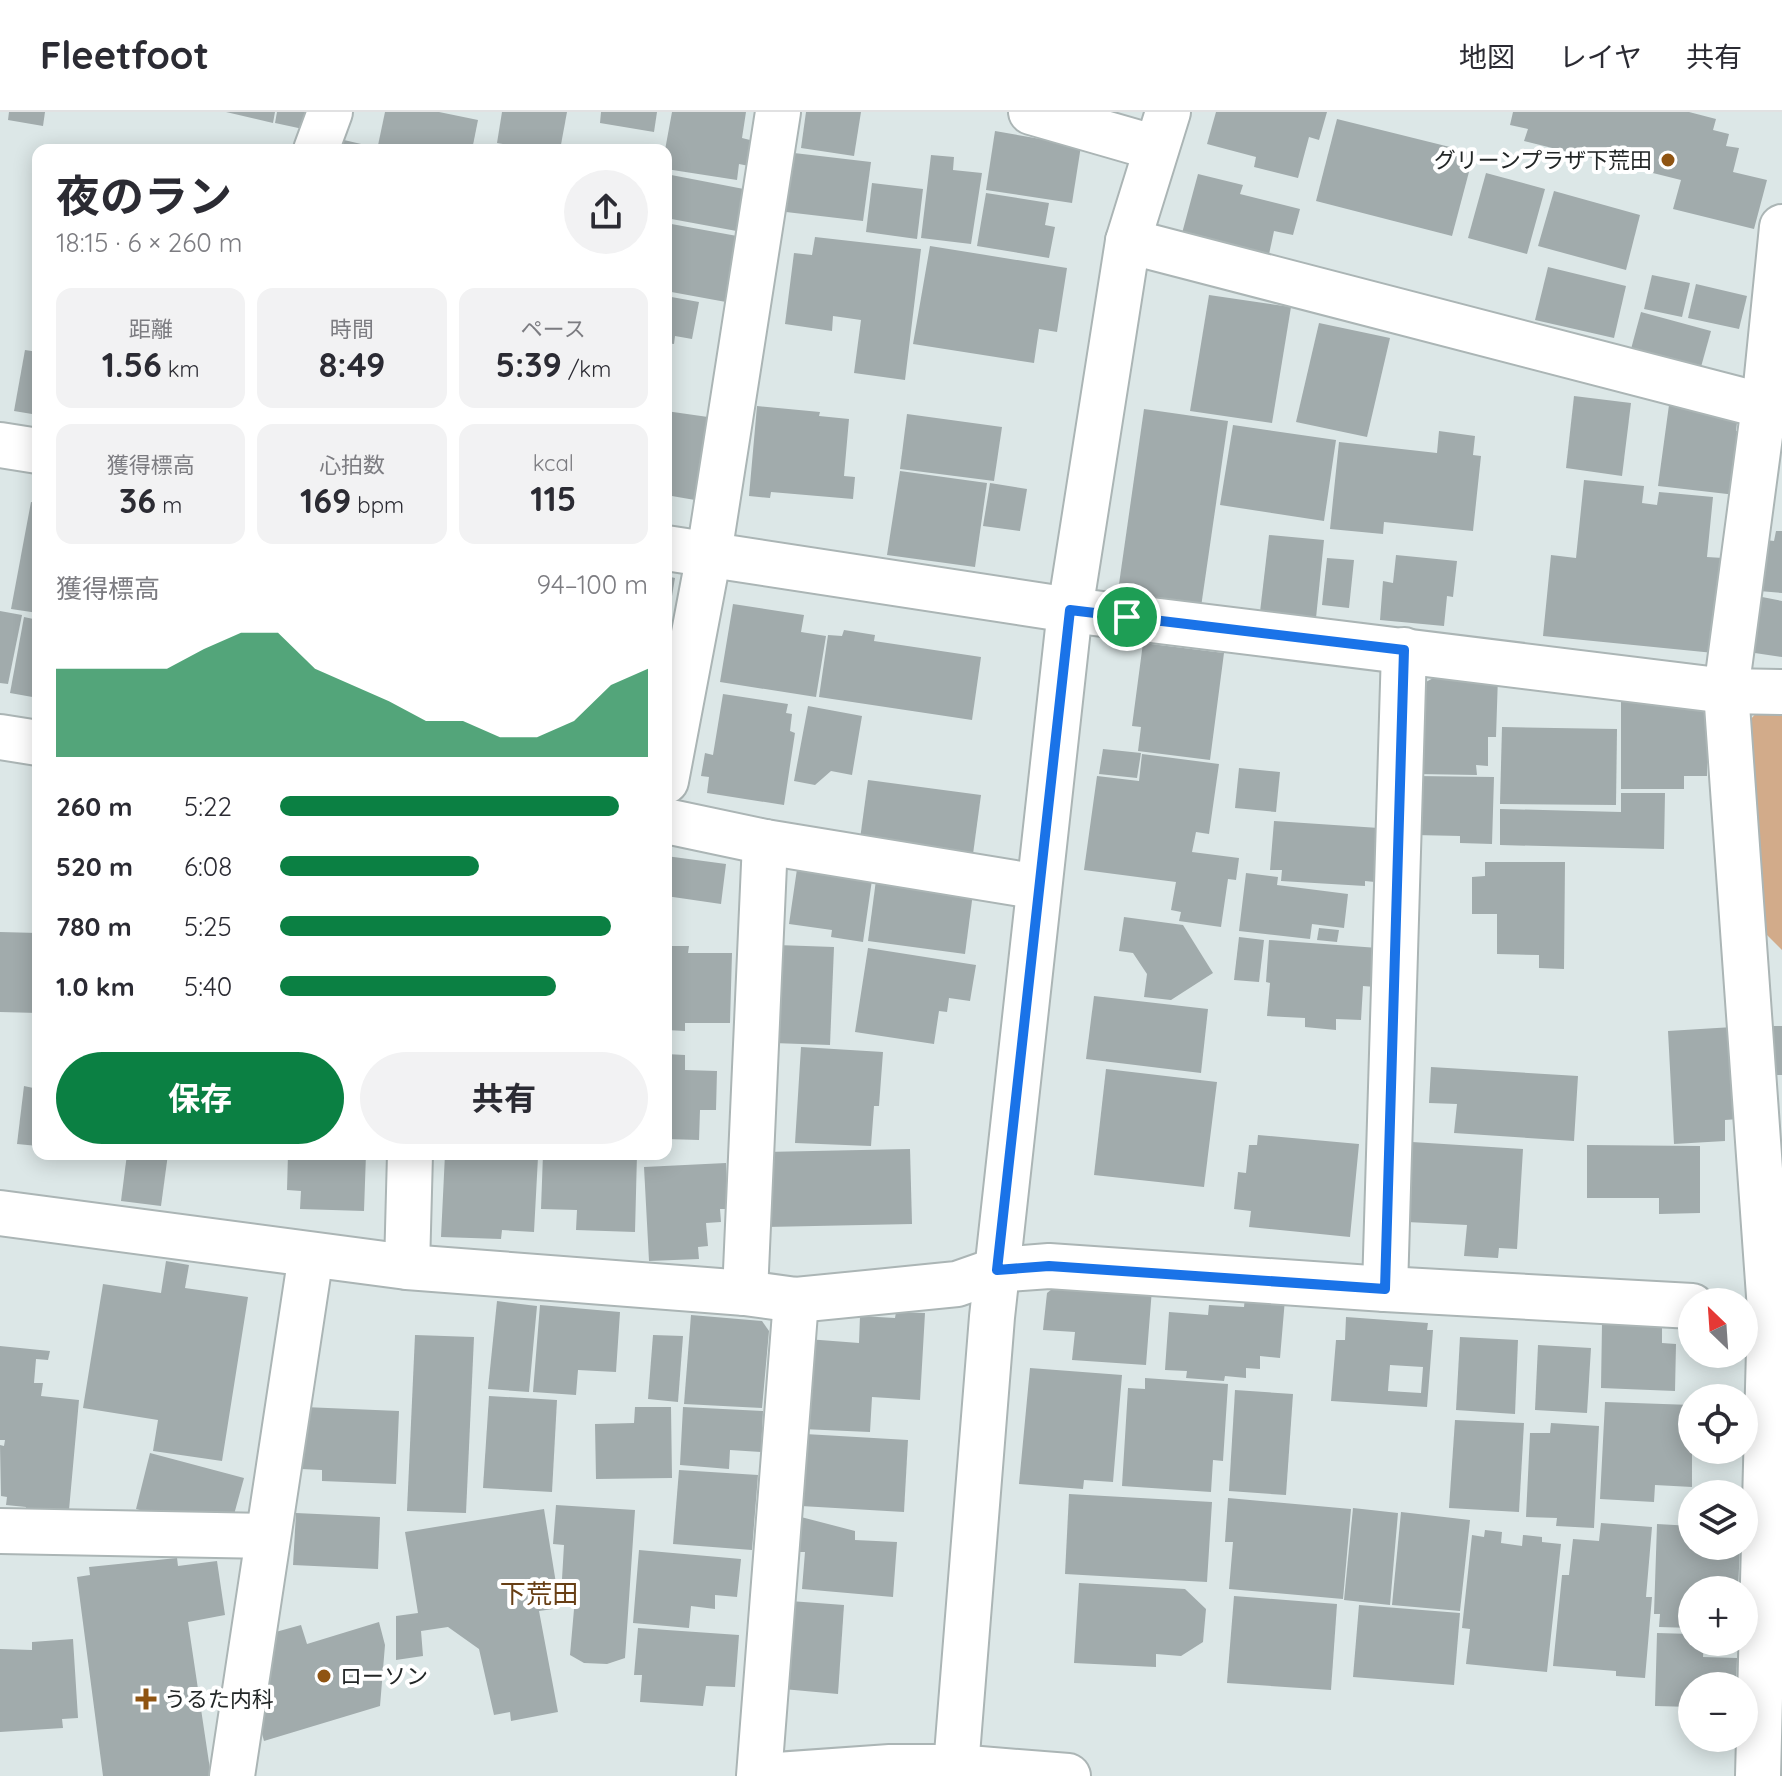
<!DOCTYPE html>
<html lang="ja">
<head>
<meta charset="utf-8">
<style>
  :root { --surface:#fff; --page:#f2f2f3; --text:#2b2b33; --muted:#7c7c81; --line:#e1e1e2; --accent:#0b8043 }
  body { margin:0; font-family:Quicksand,"Noto Sans JP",sans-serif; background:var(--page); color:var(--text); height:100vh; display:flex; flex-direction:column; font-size:30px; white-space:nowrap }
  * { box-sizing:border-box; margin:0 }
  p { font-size:26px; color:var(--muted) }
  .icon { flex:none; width:44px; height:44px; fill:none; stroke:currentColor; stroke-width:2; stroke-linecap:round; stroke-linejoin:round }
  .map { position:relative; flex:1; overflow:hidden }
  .side { position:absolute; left:32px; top:32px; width:640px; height:1016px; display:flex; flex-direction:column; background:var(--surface); border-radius:16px; box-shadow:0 4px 20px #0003 }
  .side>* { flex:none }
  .needle { width:52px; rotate:335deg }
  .buttons { position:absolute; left:1678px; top:1176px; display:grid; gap:16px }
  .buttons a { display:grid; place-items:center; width:80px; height:80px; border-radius:50%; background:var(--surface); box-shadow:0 4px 20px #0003; font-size:40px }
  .pin { position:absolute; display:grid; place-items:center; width:68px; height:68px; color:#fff; margin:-34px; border:4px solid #fff; border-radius:50%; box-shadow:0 2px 8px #0007 }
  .round { display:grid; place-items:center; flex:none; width:84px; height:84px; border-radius:42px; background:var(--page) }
  .head { display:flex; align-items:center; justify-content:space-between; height:136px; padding:0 24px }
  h1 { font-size:44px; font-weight:700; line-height:60px }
  .figures { display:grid; grid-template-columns:repeat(3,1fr); gap:12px; height:136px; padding:8px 24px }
  .figures div { display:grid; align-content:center; border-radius:16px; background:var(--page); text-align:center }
  .figures b { font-size:34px; font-weight:700 }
  .figures small { font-size:22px; font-weight:400 }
  .figures p { font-size:22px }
  .chart { height:224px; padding:16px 24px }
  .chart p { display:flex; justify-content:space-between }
  .chart svg { width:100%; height:144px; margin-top:8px; fill:var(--accent); opacity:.7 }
  .primary-button { display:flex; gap:16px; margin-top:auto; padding:16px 24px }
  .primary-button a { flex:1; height:92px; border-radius:48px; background:var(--accent); color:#fff; font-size:32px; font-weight:700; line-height:92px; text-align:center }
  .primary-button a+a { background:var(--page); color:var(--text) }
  ul { padding:0 24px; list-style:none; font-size:26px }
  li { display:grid; grid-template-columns:128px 96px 1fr; align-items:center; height:60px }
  li i { height:20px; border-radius:10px; background:var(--accent) }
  header { display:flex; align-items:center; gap:48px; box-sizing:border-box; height:112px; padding:0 40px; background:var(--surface); border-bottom:2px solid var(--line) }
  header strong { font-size:38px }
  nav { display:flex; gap:44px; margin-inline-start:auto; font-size:28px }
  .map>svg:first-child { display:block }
  .green { fill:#d2ab8a }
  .building { fill:#a1abac; fill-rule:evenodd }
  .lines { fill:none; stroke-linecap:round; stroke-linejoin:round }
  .street-casing { stroke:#abb5b5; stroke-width:48 }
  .secondary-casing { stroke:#abb5b5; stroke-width:48 }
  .street { stroke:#fff; stroke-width:44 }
  .secondary { stroke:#fff; stroke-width:44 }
  .route-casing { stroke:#fff; stroke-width:16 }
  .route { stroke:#1a73e8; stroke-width:10 }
  .poi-dot { fill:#8f5412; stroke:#fff; stroke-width:3 }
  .labels { text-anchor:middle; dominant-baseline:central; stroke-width:8; stroke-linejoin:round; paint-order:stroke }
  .poi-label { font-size:22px; fill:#222626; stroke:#fff; text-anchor:start }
  .quarter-label { font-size:26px; fill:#683f15; stroke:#fff }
</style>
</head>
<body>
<header>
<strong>Fleetfoot</strong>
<nav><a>地図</a><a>レイヤ</a><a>共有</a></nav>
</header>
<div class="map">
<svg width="1782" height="1664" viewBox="0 0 1782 1664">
  <rect width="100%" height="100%" fill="#dce7e7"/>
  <path class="green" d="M1764,593H1782V838L1758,814L1748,610Z"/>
  <g class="building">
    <path d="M9,0H45L43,14L8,8Z"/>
    <path d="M226,0H275L273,11Z"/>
    <path d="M277,0H307L303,17L275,11Z"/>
    <path d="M385,0H439L478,8L472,38H377Z"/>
    <path d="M502,0H567L560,38H536L497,31Z"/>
    <path d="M601,0H657L654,20L600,11Z"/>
    <path d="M672,0H746L742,26L754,29L749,54L739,52L737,68L666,57L665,38Z"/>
    <path d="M806,0H861L854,44L801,36Z"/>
    <path d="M1216,0H1327L1319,28L1309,25L1298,66L1254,55L1256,45L1207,32Z"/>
    <path d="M1513,0H1689L1716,7L1713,18L1729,22L1726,34L1739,36L1733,60L1767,68L1754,117L1673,97L1681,68L1524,29L1528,17L1510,13Z"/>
    <path d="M1337,7L1474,41L1452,124L1316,89Z"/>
    <path d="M995,19L1081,34L1072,91L986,78Z"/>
    <path d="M344,28L374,35V38H341Z"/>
    <path d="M794,41L871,50L863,109L786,100Z"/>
    <path d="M931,43L954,45L953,58L982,61L971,132L921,126Z"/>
    <path d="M1486,61L1545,77L1527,142L1468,126Z"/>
    <path d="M666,62L749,78L742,120L666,106Z"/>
    <path d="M1198,62L1243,73L1240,82L1300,97L1293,123L1274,119L1268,147L1181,125Z"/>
    <path d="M872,71L923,77L917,127L866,120Z"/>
    <path d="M1554,79L1640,103L1626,158L1538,134Z"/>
    <path d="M986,81L1049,91L1045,113L1055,115L1049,146L977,134Z"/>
    <path d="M666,111L737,124L726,190L666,179Z"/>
    <path d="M815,125L921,137L905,268L854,261L861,208L833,204L832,219L785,212L794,141L812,143Z"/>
    <path d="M930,134L1067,156L1057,220L1039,217L1034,251L913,232Z"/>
    <path d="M1548,155L1626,174L1614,226L1535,208Z"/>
    <path d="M1652,163L1690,171L1682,205L1644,197Z"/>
    <path d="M1696,172L1747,184L1739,217L1688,206Z"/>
    <path d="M1209,183L1291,195L1272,311L1190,299Z"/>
    <path d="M666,184L699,190L692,227L675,224L674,232L666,231Z"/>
    <path d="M1641,200L1711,219L1701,255L1631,237Z"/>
    <path d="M1319,211L1390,226L1367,325L1296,310Z"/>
    <path d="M25,238L38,240V303L14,299Z"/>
    <path d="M1574,284L1631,291L1622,364L1566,356Z"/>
    <path d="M1669,293L1738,302L1736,319L1744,320L1736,383L1658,374Z"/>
    <path d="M757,294L820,300L819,304L849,307L844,364L855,365L853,387L771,380L770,386L749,384Z"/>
    <path d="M1144,297L1228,309L1201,495L1134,486L1119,472Z"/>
    <path d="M666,299L708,305L695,388L666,383Z"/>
    <path d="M907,302L1002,315L994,369L900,357Z"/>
    <path d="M1233,313L1336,328L1324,409L1220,393Z"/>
    <path d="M1439,319L1475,324L1473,343L1481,344L1473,419L1384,410L1383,422L1330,417L1339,330L1437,341Z"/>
    <path d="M900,359L987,371L975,455L887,443Z"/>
    <path d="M1584,368L1644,374L1642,391L1657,393L1659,380L1713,385L1707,445L1723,446L1714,541L1543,524L1551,443L1576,446Z"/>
    <path d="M990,371L1027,377L1020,419L983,414Z"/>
    <path d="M31,390L38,391V501L11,497Z"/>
    <path d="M1776,419H1782V481L1759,479L1766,428L1774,429Z"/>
    <path d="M1269,423L1324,428L1316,506L1260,500Z"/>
    <path d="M1396,443L1457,449L1453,485L1447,484L1444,514L1380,508L1383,469L1393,471Z"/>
    <path d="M1327,446L1354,448L1349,496L1322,493Z"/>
    <path d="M666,464L675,466L668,508H666Z"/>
    <path d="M1757,484L1782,489V545L1748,540Z"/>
    <path d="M733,492L804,503L801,520L826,524L816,585L720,570Z"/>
    <path d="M0,499L22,503L8,572L0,571Z"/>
    <path d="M24,505L38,508V586L10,581Z"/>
    <path d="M844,518L875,523L874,529L981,545L972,608L819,585L828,523L842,524Z"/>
    <path d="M1143,531L1224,541L1210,648L1138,639L1141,615L1132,614Z"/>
    <path d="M1441,562L1498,564L1496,625H1488V654L1476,653L1477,663L1417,662L1422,572Z"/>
    <path d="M723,582L788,592L786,601L792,602L790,619L795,621L784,693L707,681L709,665L701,664L705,641L713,643Z"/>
    <path d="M1688,587L1707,603V664H1684V677H1621V588Z"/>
    <path d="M808,594L862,604L852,663L831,659L815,673L794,669Z"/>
    <path d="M1502,615L1617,617L1616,693L1500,692Z"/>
    <path d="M1103,637L1141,641L1137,666L1099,662Z"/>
    <path d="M1142,642L1219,652L1209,722L1196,720L1192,740L1239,746L1236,768L1228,767L1221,815L1179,809L1181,800L1171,798L1176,770L1084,758L1097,664L1139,669Z"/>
    <path d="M1239,656L1280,660L1276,700L1235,696Z"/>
    <path d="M1416,664L1494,665L1492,732L1460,731V724L1415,723Z"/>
    <path d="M868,668L981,683L973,742L860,727Z"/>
    <path d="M1621,681H1665L1664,737L1500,733V697L1621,700Z"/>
    <path d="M1274,709L1379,716L1375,770L1365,769V774L1281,769L1282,758H1270Z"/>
    <path d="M666,744L726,752L721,792L666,784Z"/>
    <path d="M1485,750H1565L1564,857L1539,856V843L1497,842V802H1472V765L1485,764Z"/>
    <path d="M797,757L872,768L863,830L831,825L832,818L789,812Z"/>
    <path d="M1246,761L1278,765L1277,773L1348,782L1344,816L1312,812L1310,827L1239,819Z"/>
    <path d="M876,768L973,781L965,842L868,829Z"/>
    <path d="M1124,805L1183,813L1213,861L1171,888L1144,885L1147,862L1133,841L1119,839Z"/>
    <path d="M1319,816L1339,818L1337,830L1317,828Z"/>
    <path d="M0,820L38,821V901L0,900Z"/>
    <path d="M1239,825L1264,828L1259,870L1234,868Z"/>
    <path d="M1269,828L1378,836L1375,875L1363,874L1361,908L1336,907V918L1305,915V906L1267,904L1270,871L1266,870Z"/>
    <path d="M777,833L834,835L830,933L773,931Z"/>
    <path d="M666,834H689L688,841H732L730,911H685V919L666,918Z"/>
    <path d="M868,836L976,853L970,889L949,886L947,900L939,899L934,932L855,920Z"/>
    <path d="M1094,884L1208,897L1201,961L1086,947Z"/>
    <path d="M1768,914H1782V963H1767Z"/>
    <path d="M1733,915L1739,1007L1725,1008V1029L1674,1032L1668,919Z"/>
    <path d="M801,935L883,940L879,994H874L871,1034L795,1031Z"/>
    <path d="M666,942L685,943V958L717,959L716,998H700L699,1028L666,1027Z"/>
    <path d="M1431,955L1578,964L1574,1029L1454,1021L1457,992L1429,991Z"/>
    <path d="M1106,957L1217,970L1204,1075L1094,1063Z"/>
    <path d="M24,974L38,977V1034L17,1032Z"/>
    <path d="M1258,1023L1359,1032L1350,1125L1249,1115L1251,1099L1234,1097L1238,1060L1246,1061L1249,1033H1257Z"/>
    <path d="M1412,1030L1523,1037L1517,1137L1499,1136L1498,1146L1464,1144L1467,1113L1407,1110Z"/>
    <path d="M1587,1033L1700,1034V1101L1659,1102V1086H1587Z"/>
    <path d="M910,1037L912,1112L766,1115L764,1040Z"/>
    <path d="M127,1042H168L161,1094L121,1089Z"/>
    <path d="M288,1042H366L364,1099L300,1097L301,1079L287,1078Z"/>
    <path d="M445,1042L538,1045L534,1120L502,1118L501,1127L441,1125Z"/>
    <path d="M543,1042H637L635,1120L576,1118L577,1098L541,1097Z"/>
    <path d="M726,1051L728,1097H720L721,1110L706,1111L708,1134L698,1135L699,1147L649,1149L644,1055Z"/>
    <path d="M166,1149L189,1153L185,1176L248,1185L222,1349L153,1339L158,1308L83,1296L103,1172L161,1181Z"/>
    <path d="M1061,1170L1152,1177L1146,1253L1072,1248L1075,1220L1043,1218L1047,1181Z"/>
    <path d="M1245,1185L1285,1187L1280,1246L1260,1244V1257L1246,1256V1266L1225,1264L1224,1269L1186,1266L1187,1259L1165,1258L1169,1200L1208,1203L1209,1193L1244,1195Z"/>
    <path d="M497,1189L537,1194L529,1280L488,1277Z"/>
    <path d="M540,1193L620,1200L616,1260L578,1258L576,1283L533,1280Z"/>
    <path d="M896,1200L925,1201L920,1288L872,1285L870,1320L802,1317L807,1227L859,1231L860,1204L895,1206Z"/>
    <path d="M691,1203L762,1209L769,1219L762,1296L684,1292Z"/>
    <path d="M1346,1205L1428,1211L1427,1218H1433L1427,1295L1331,1289L1336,1228H1345ZM1390,1253L1423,1255L1421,1281L1388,1279Z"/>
    <path d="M1602,1212L1662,1213V1231L1676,1232L1675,1279L1601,1276Z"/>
    <path d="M415,1223L474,1225L466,1401L407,1399Z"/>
    <path d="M653,1223L683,1224L678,1290L648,1287Z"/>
    <path d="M1460,1225L1518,1228L1515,1302L1456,1298Z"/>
    <path d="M1538,1233L1591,1236L1587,1301L1535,1298Z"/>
    <path d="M0,1234L50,1239L48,1248L36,1247L34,1271H43L41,1284L79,1288L68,1409L25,1404L26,1395L6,1393L7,1385L1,1384L0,1333L4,1334L5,1328H0Z"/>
    <path d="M1030,1256L1122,1263L1113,1370L1084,1368L1083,1377L1019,1372Z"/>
    <path d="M1145,1266L1228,1272L1223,1349L1213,1348L1211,1380L1122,1374L1128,1276L1145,1277Z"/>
    <path d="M1235,1278L1293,1282L1286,1383L1229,1379Z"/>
    <path d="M489,1284L557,1288L552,1380L483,1376Z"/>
    <path d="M1605,1290L1692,1293V1375L1655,1373L1654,1390L1600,1387Z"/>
    <path d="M304,1295L399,1299L396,1372L322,1369V1358L301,1357Z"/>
    <path d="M635,1295H671L672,1366L596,1367L595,1312L634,1311Z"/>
    <path d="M683,1295L763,1299L761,1340L730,1338L729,1357L680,1353Z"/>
    <path d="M1455,1308L1524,1311L1519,1400L1449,1396Z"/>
    <path d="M1551,1311L1599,1314L1594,1416L1556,1414L1557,1406L1526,1405L1530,1321H1550Z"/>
    <path d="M805,1322L908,1328L904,1400L801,1394Z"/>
    <path d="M150,1341L244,1366L232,1410L196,1400L193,1412L136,1397Z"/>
    <path d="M679,1358L758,1363L752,1438L673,1432Z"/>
    <path d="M1069,1382L1212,1390L1207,1470L1065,1462Z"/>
    <path d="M1228,1386L1351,1397L1343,1487L1229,1477L1233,1430H1225Z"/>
    <path d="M556,1393L635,1398L625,1546L607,1552L584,1551L570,1543L575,1486L561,1484L564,1433L553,1432Z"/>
    <path d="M1353,1396L1398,1401L1390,1493L1344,1488Z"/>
    <path d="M544,1397L560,1496L539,1499L558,1600L511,1609L510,1600L494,1603L479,1537L448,1515L421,1519L423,1544L396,1548V1504L418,1501L405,1420Z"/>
    <path d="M1401,1400L1470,1408L1460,1499L1392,1493Z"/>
    <path d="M296,1401L380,1405L378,1457L293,1453Z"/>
    <path d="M801,1405L855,1419V1428L897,1430L893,1485L802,1477L805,1440H798Z"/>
    <path d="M1601,1411L1652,1415L1646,1485H1652L1645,1566L1616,1564V1559L1553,1554L1562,1463H1569L1573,1427L1599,1429Z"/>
    <path d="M1657,1412L1692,1414V1434H1740L1738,1478H1692V1516L1659,1515L1660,1502H1654Z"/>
    <path d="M1485,1418L1502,1420L1501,1431L1522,1434L1523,1423L1542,1425V1430L1561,1432L1547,1560L1466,1552L1470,1517L1462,1516L1472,1423L1484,1425Z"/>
    <path d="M639,1438L741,1447L737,1485L715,1483V1497L691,1494L689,1516L633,1511Z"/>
    <path d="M177,1446L178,1454L217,1449L225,1503L188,1510L211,1664H103L77,1465L90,1463L89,1455Z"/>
    <path d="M1079,1471L1185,1477L1206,1497L1203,1530L1181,1544L1156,1542V1555L1074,1551Z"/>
    <path d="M1234,1484L1337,1492L1331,1578L1227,1571Z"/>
    <path d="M790,1489L844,1493L838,1582L783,1577Z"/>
    <path d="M1359,1493L1460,1501L1454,1573L1353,1565Z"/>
    <path d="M379,1510L385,1533L380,1594L264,1629L257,1604L272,1521L301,1513L307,1532Z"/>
    <path d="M638,1516L739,1523L735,1575L706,1574L703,1594L640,1590L642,1563H634Z"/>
    <path d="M1657,1521L1692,1522V1530H1704L1703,1545L1737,1546L1736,1574H1692V1595L1655,1594Z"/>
    <path d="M73,1527L78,1606L62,1607L63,1616L0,1620V1537L32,1538V1530Z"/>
  </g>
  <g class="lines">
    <defs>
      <g id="street">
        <path d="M1031,0L1156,36"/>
        <path d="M316,38L330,0"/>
        <path d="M1128,129L1764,294H1782"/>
        <path d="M0,333L38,339"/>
        <path d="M666,436L1070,498L1726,579L1782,580"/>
        <path d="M0,625L38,631"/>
        <path d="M666,669L709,442L778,0"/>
        <path d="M666,709L765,730L1039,775"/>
        <path d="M0,1101L407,1155L745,1181L796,1188L957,1172L997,1158L1049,1154L1385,1177L1692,1194"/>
        <path d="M407,1155L410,1042"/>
        <path d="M1385,1177L1404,538"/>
        <path d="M745,1181L765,730"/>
        <path d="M0,1419L267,1424"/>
        <path d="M232,1664L311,1143"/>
        <path d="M759,1664L796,1188"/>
        <path d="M1758,1664L1770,1198L1726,579L1764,294L1782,115"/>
      </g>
      <g id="secondary">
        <path d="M956,1655L992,1205L1070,498L1128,129L1168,0"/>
        <path d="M761,1664L890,1655H956L1068,1664"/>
      </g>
    </defs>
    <use href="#street" class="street-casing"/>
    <use href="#secondary" class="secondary-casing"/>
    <use href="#street" class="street"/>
    <use href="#secondary" class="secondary"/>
  </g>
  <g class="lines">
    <defs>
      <path id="route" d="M1070,498L1404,538L1385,1177L1049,1154L997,1158Z"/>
    </defs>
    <use href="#route" class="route-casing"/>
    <use href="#route" class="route"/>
  </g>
  <g class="poi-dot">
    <circle cx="1668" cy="48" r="8"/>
    <circle cx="324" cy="1564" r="8"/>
    <path d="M142 1575h8v8h8v8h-8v8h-8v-8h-8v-8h8z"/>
  </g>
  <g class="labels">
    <g class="poi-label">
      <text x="1652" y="48" text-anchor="end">グリーンプラザ下荒田</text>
      <text x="340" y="1564">ローソン</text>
      <text x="164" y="1587">うるた内科</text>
    </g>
    <g class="quarter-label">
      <text x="539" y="1481">下荒田</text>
    </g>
  </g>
</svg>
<div class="buttons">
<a><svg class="needle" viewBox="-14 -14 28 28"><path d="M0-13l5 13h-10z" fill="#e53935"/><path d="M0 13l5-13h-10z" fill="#7c7c81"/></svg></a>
<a><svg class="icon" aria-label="locate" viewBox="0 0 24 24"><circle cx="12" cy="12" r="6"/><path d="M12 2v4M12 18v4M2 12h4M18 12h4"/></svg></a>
<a><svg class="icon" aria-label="layers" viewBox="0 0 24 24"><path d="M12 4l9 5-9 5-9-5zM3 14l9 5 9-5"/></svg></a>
<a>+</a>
<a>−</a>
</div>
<div class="pin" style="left:1127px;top:505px;background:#1e9e55"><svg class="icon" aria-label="arrive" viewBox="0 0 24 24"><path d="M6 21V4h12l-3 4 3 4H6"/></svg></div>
<section class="side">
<div class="head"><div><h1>夜のラン</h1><p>18:15 · 6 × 260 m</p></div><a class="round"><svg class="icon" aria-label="share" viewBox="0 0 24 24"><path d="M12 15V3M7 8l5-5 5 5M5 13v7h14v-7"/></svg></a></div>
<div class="figures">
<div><p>距離</p><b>1.56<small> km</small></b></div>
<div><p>時間</p><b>8:49</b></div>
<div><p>ペース</p><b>5:39<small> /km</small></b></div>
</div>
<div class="figures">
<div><p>獲得標高</p><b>36<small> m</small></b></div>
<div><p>心拍数</p><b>169<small> bpm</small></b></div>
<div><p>kcal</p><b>115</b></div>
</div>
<div class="chart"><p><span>獲得標高</span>94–100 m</p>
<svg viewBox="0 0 160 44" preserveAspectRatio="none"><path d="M0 44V17L10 17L20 17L30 17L40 11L50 6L60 6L70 17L80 22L90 27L100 33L110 33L120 38L130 38L140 33L150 22L160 17V44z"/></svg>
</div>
<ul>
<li><b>260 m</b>5:22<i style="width:92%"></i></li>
<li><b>520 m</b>6:08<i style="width:54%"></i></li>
<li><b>780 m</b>5:25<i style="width:90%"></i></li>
<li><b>1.0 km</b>5:40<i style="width:75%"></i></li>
</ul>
<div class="primary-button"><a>保存</a><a>共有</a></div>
</section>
</div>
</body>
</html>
